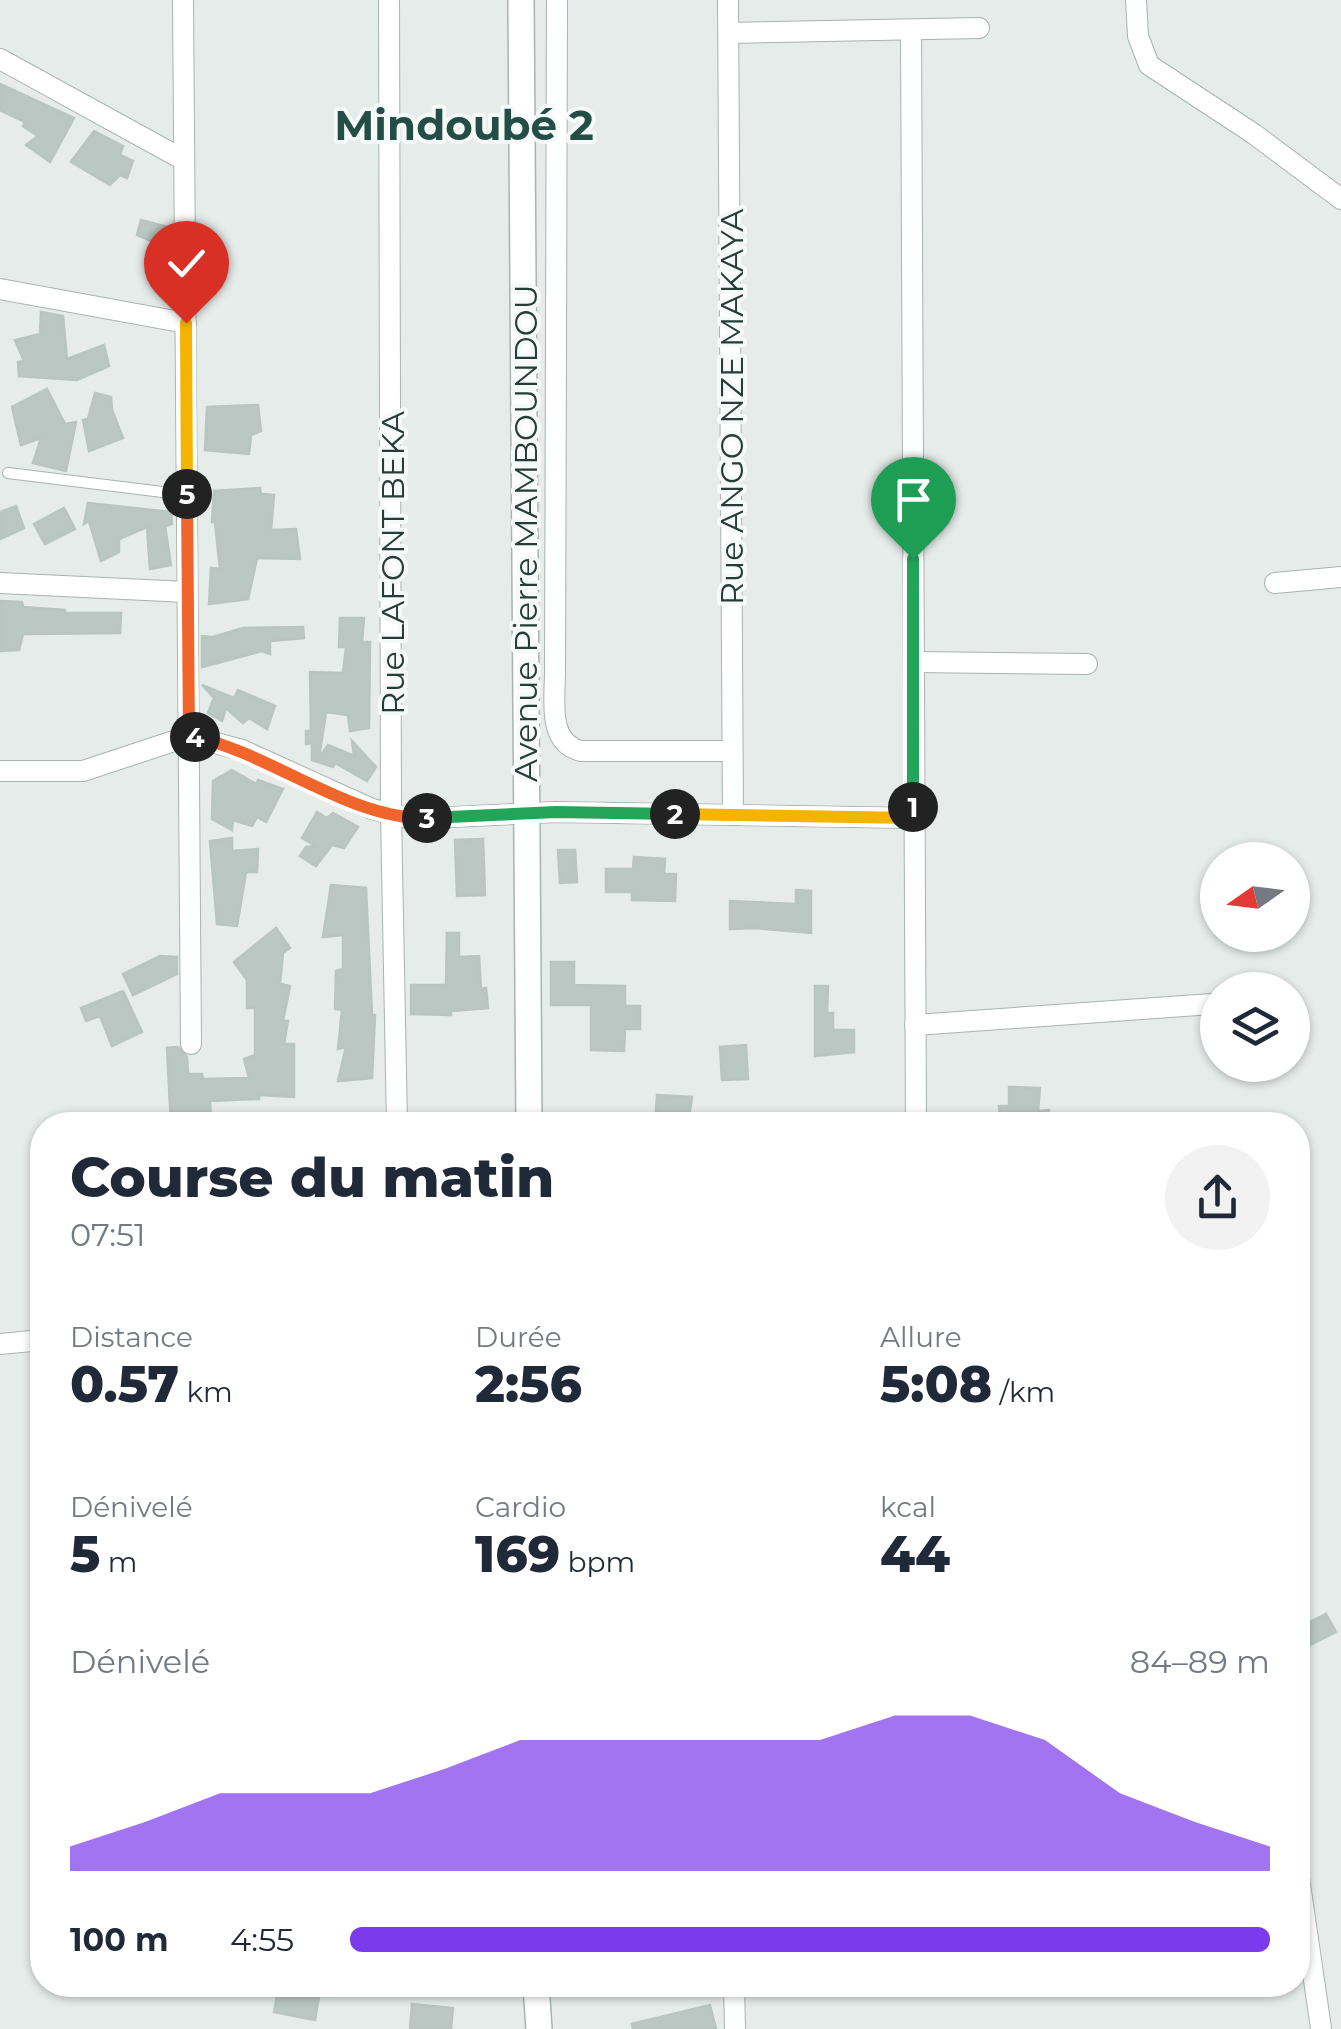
<!DOCTYPE html>
<html lang="fr">
<head>
<meta charset="utf-8">
<style>
  :root { --surface:#fff; --page:#f2f2f3; --text:#1f2937; --muted:#747a83; --accent:#7c3aed }
  body { margin:0; font-family:Montserrat,sans-serif; background:var(--page); color:var(--text); height:100vh; display:flex; flex-direction:column; font-size:38px; white-space:nowrap }
  * { box-sizing:border-box; margin:0 }
  p { font-size:32px; color:var(--muted) }
  .icon { flex:none; width:55px; height:55px; fill:none; stroke:currentColor; stroke-width:2; stroke-linecap:round; stroke-linejoin:round }
  .map { position:relative; flex:1; overflow:hidden }
  .sheet { position:absolute; left:30px; top:1112px; width:1280px; height:885px; display:flex; flex-direction:column; background:var(--surface); border-radius:40px; box-shadow:0 2px 8px #0004 }
  .sheet>* { flex:none }
  .needle { width:65px; rotate:256deg }
  .buttons { position:absolute; left:1200px; top:842px; display:grid; gap:20px }
  .buttons a { display:grid; place-items:center; width:110px; height:110px; border-radius:50%; background:var(--surface); box-shadow:0 2px 8px #0004; font-size:50px }
  .pin { position:absolute; display:grid; place-items:center; width:85px; height:85px; color:#fff; margin:-102px -42px; border-radius:50% 50% 50% 0; rotate:-45deg; box-shadow:0 0 10px #0007 }
  .pin .icon { rotate:45deg }
  .km { position:absolute; width:50px; height:50px; margin:-25px; border-radius:50%; background:#222; color:#fff; font-size:28px; line-height:50px; text-align:center }
  .round { display:grid; place-items:center; flex:none; width:105px; height:105px; border-radius:52px; background:var(--page) }
  .summary { display:flex; align-items:center; justify-content:space-between; height:170px; padding:0 40px }
  h1 { font-size:55px; font-weight:800; line-height:75px }
  .stats { display:grid; grid-template-columns:repeat(3,1fr); gap:15px; height:170px; padding:10px 40px }
  .stats div { display:grid; align-content:center }
  .stats b { font-size:50px; font-weight:800 }
  .stats small { font-size:28px; font-weight:400 }
  .stats p { font-size:28px }
  .chart { height:280px; padding:20px 40px }
  .chart p { display:flex; justify-content:space-between }
  .chart svg { width:100%; height:180px; margin-top:10px; fill:var(--accent); opacity:.7 }
  ul { padding:0 40px; list-style:none; font-size:32px }
  li { display:grid; grid-template-columns:160px 120px 1fr; align-items:center; height:75px }
  li i { height:25px; border-radius:12px; background:var(--accent) }
  .map>svg:first-child { display:block }
  .building { fill:#bac7c3; stroke:#b8c5c1; stroke-width:2.5 }
  .lines { fill:none; stroke-linecap:round; stroke-linejoin:round }
  .service-casing { stroke:#a8b4b0; stroke-width:12 }
  .minor-casing { stroke:#a8b4b0; stroke-width:22 }
  .tertiary-casing { stroke:#a8b4b0; stroke-width:28 }
  .service { stroke:#fff; stroke-width:10 }
  .minor { stroke:#fff; stroke-width:20 }
  .tertiary { stroke:#fff; stroke-width:25 }
  .split-1-casing { stroke:#fff; stroke-width:20 }
  .split-2-casing { stroke:#fff; stroke-width:20 }
  .split-3-casing { stroke:#fff; stroke-width:20 }
  .split-4-casing { stroke:#fff; stroke-width:20 }
  .split-5-casing { stroke:#fff; stroke-width:20 }
  .split-6-casing { stroke:#fff; stroke-width:20 }
  .split-1 { stroke:#22a559; stroke-width:12 }
  .split-2 { stroke:#f5b400; stroke-width:12 }
  .split-3 { stroke:#22a559; stroke-width:12 }
  .split-4 { stroke:#f0652b; stroke-width:12 }
  .split-5 { stroke:#f0652b; stroke-width:12 }
  .split-6 { stroke:#f5b400; stroke-width:12 }
  .labels { text-anchor:middle; dominant-baseline:central; stroke-width:8; stroke-linejoin:round; paint-order:stroke }
  .street-label { font-size:32px; fill:#263c38; stroke:#f5f9f7 }
  .district-label { font-size:42px; font-weight:bold; fill:#234d45; stroke:#f5f9f7 }
</style>
</head>
<body>
<div class="map">
<svg width="1341" height="2029" viewBox="0 0 1341 2029">
  <rect width="100%" height="100%" fill="#e5ece9"/>
  <g class="building">
    <path d="M0,84L74,118L50,162L26,145L38,136L23,126L25,122L0,110Z"/>
    <path d="M94,131L123,146L120,155L133,161L127,178L120,175L110,185L71,162Z"/>
    <path d="M141,220L171,228V249L137,235Z"/>
    <path d="M41,312L63,316L67,359L104,345L109,366L77,380L19,376L18,362L24,361L15,340L40,334Z"/>
    <path d="M47,389L65,424L76,422L66,471L33,463L41,438L21,445L12,407Z"/>
    <path d="M95,393L111,397L112,410L123,438L89,451L83,420L88,419Z"/>
    <path d="M258,405L261,431L251,435L249,454L205,450L207,407Z"/>
    <path d="M260,488L261,494L274,495L271,530L296,529L300,559L257,558L248,599L209,604L211,568L220,569L215,522H212L214,491Z"/>
    <path d="M88,503L171,512L172,524L165,526L171,565L150,569L147,527L119,539V552L101,561L89,521L84,524Z"/>
    <path d="M16,506L24,528L0,539V512Z"/>
    <path d="M64,508L75,529L45,544L34,524Z"/>
    <path d="M0,601L22,602L23,607L65,610V613H121L120,633L23,634L19,650L0,651Z"/>
    <path d="M340,618H364L362,642H370L369,728L350,731L348,715L326,712L319,758L328,745L354,756L352,741L376,767L367,781L335,763L333,767L312,760V743L306,744V731H311L310,672L343,673L346,647H339Z"/>
    <path d="M303,627L304,638L270,641V654L262,651L202,667V636L213,637L243,628Z"/>
    <path d="M202,685L234,698L238,690L275,706L267,729L249,718L243,723L226,708L222,721L208,713L214,698Z"/>
    <path d="M232,770L256,784L258,780L283,789L266,822L257,817L252,826L233,820L232,830L212,819L213,781Z"/>
    <path d="M317,812L327,818L333,813L358,827L344,848L332,845L316,866L300,856L306,847L316,846L302,838Z"/>
    <path d="M232,838V851L258,849L257,872H246L237,926L217,924L210,841Z"/>
    <path d="M483,839L485,895L457,896L455,840Z"/>
    <path d="M558,850H575L577,882L560,883Z"/>
    <path d="M634,857L665,859L664,874H676L675,901L632,900V892H606V869H633Z"/>
    <path d="M331,885L366,888L372,1015H375L372,1078L338,1081L346,1047L338,1049L342,1010L335,1009L336,971L343,969V935L323,937Z"/>
    <path d="M796,890L811,891V933L755,928L730,929V901L796,904Z"/>
    <path d="M276,928L290,948L283,953L280,984L290,986L283,1021H288L284,1044H294V1097L259,1095V1099L210,1101L211,1125H171L167,1048L178,1047L187,1057L188,1074H202L203,1079L249,1078L244,1059L255,1055V1008H247V980L234,962Z"/>
    <path d="M447,933H459V957L479,956L481,989L486,988L488,1008L451,1011V1015L411,1014V985H446Z"/>
    <path d="M160,956L177,957V974L133,995L123,974Z"/>
    <path d="M551,962H574V985L625,986V1006H640V1029H625L624,1051L591,1050V1005H551Z"/>
    <path d="M815,986H828L827,1013H833V1030H854V1052L815,1056Z"/>
    <path d="M123,991L142,1032L112,1046L100,1016L86,1021L81,1008Z"/>
    <path d="M746,1045L748,1079L722,1080L720,1047Z"/>
    <path d="M1009,1087L1040,1088L1038,1111L1049,1110L1050,1125H1001L999,1106H1009Z"/>
    <path d="M657,1095L692,1097L688,1125H663V1111H656Z"/>
    <path d="M1326,1614L1336,1632L1298,1651V1628Z"/>
    <path d="M279,1986L320,1991L315,2020L274,2012Z"/>
    <path d="M412,2004L453,2008L451,2029H410Z"/>
    <path d="M710,2005L716,2029H633L632,2024Z"/>
  </g>
  <g class="lines">
    <defs>
      <path id="service" d="M8,473L187,495"/>
      <g id="minor">
        <path d="M183,0L191,1044"/>
        <path d="M389,0L391,814L397,1125"/>
        <path d="M557,0L555,672C555,700 547,743 581,751H732"/>
        <path d="M728,0L733,815"/>
        <path d="M1136,0L1138,36L1149,65L1254,134L1341,199"/>
        <path d="M911,30L916,1125"/>
        <path d="M729,33L979,28"/>
        <path d="M0,59L184,160"/>
        <path d="M0,289L186,323"/>
        <path d="M0,583L187,592"/>
        <path d="M1275,583L1341,577"/>
        <path d="M914,662L1087,664"/>
        <path d="M0,771H83L189,736L242,750L372,809L411,819L556,812L913,818"/>
        <path d="M915,1025L1212,1004"/>
        <path d="M0,1344L42,1340"/>
        <path d="M1298,1871L1321,2028"/>
        <path d="M734,1985L735,2029"/>
      </g>
      <g id="tertiary">
        <path d="M521,0L529,1125"/>
        <path d="M536,1985L539,2029"/>
      </g>
    </defs>
    <use href="#service" class="service-casing"/>
    <use href="#minor" class="minor-casing"/>
    <use href="#tertiary" class="tertiary-casing"/>
    <use href="#service" class="service"/>
    <use href="#minor" class="minor"/>
    <use href="#tertiary" class="tertiary"/>
  </g>
  <g class="lines">
    <defs>
      <path id="split-1" d="M913,559V807"/>
      <path id="split-2" d="M675,814L913,818V807"/>
      <path id="split-3" d="M427,818L556,812L675,814"/>
      <path id="split-4" d="M195,737C272,754 351,820 427,818"/>
      <path id="split-5" d="M187,494L189,736L195,737"/>
      <path id="split-6" d="M186,323L187,494"/>
    </defs>
    <use href="#split-1" class="split-1-casing"/>
    <use href="#split-2" class="split-2-casing"/>
    <use href="#split-3" class="split-3-casing"/>
    <use href="#split-4" class="split-4-casing"/>
    <use href="#split-5" class="split-5-casing"/>
    <use href="#split-6" class="split-6-casing"/>
    <use href="#split-1" class="split-1"/>
    <use href="#split-2" class="split-2"/>
    <use href="#split-3" class="split-3"/>
    <use href="#split-4" class="split-4"/>
    <use href="#split-5" class="split-5"/>
    <use href="#split-6" class="split-6"/>
  </g>
  <g class="labels">
    <g class="street-label">
      <text transform="translate(731 407) rotate(-90)">Rue ANGO NZE MAKAYA</text>
      <text transform="translate(525 533) rotate(-90)">Avenue Pierre MAMBOUNDOU</text>
      <text transform="translate(392 563) rotate(-90)">Rue LAFONT BEKA</text>
    </g>
    <g class="district-label">
      <text x="464" y="125">Mindoubé 2</text>
    </g>
  </g>
</svg>
<div class="buttons">
<a><svg class="needle" viewBox="-14 -14 28 28"><path d="M0-13l5 13h-10z" fill="#e53935"/><path d="M0 13l5-13h-10z" fill="#747a83"/></svg></a>
<a><svg class="icon" aria-label="layers" viewBox="0 0 24 24"><path d="M12 4l9 5-9 5-9-5zM3 14l9 5 9-5"/></svg></a>
</div>
<div class="pin" style="left:913px;top:559px;background:#1e9e55"><svg class="icon" aria-label="arrive" viewBox="0 0 24 24"><path d="M6 21V4h12l-3 4 3 4H6"/></svg></div>
<div class="pin" style="left:186px;top:323px;background:#d93025"><svg class="icon" aria-label="check" viewBox="0 0 24 24"><path d="M5 12l5 5 9-10"/></svg></div>
<b class="km" style="left:913px;top:807px">1</b>
<b class="km" style="left:675px;top:814px">2</b>
<b class="km" style="left:427px;top:818px">3</b>
<b class="km" style="left:195px;top:737px">4</b>
<b class="km" style="left:187px;top:494px">5</b>
<section class="sheet">
<div class="summary"><div><h1>Course du matin</h1><p>07:51</p></div><a class="round"><svg class="icon" aria-label="share" viewBox="0 0 24 24"><path d="M12 15V3M7 8l5-5 5 5M5 13v7h14v-7"/></svg></a></div>
<div class="stats">
<div><p>Distance</p><b>0.57<small> km</small></b></div>
<div><p>Durée</p><b>2:56</b></div>
<div><p>Allure</p><b>5:08<small> /km</small></b></div>
</div>
<div class="stats">
<div><p>Dénivelé</p><b>5<small> m</small></b></div>
<div><p>Cardio</p><b>169<small> bpm</small></b></div>
<div><p>kcal</p><b>44</b></div>
</div>
<div class="chart"><p><span>Dénivelé</span>84–89 m</p>
<svg viewBox="0 0 160 44" preserveAspectRatio="none"><path d="M0 44V38L10 32L20 25L30 25L40 25L50 19L60 12L70 12L80 12L90 12L100 12L110 6L120 6L130 12L140 25L150 32L160 38V44z"/></svg>
</div>
<ul>
<li><b>100 m</b>4:55<i style="width:100%"></i></li>
</ul>
</section>
</div>
</body>
</html>
